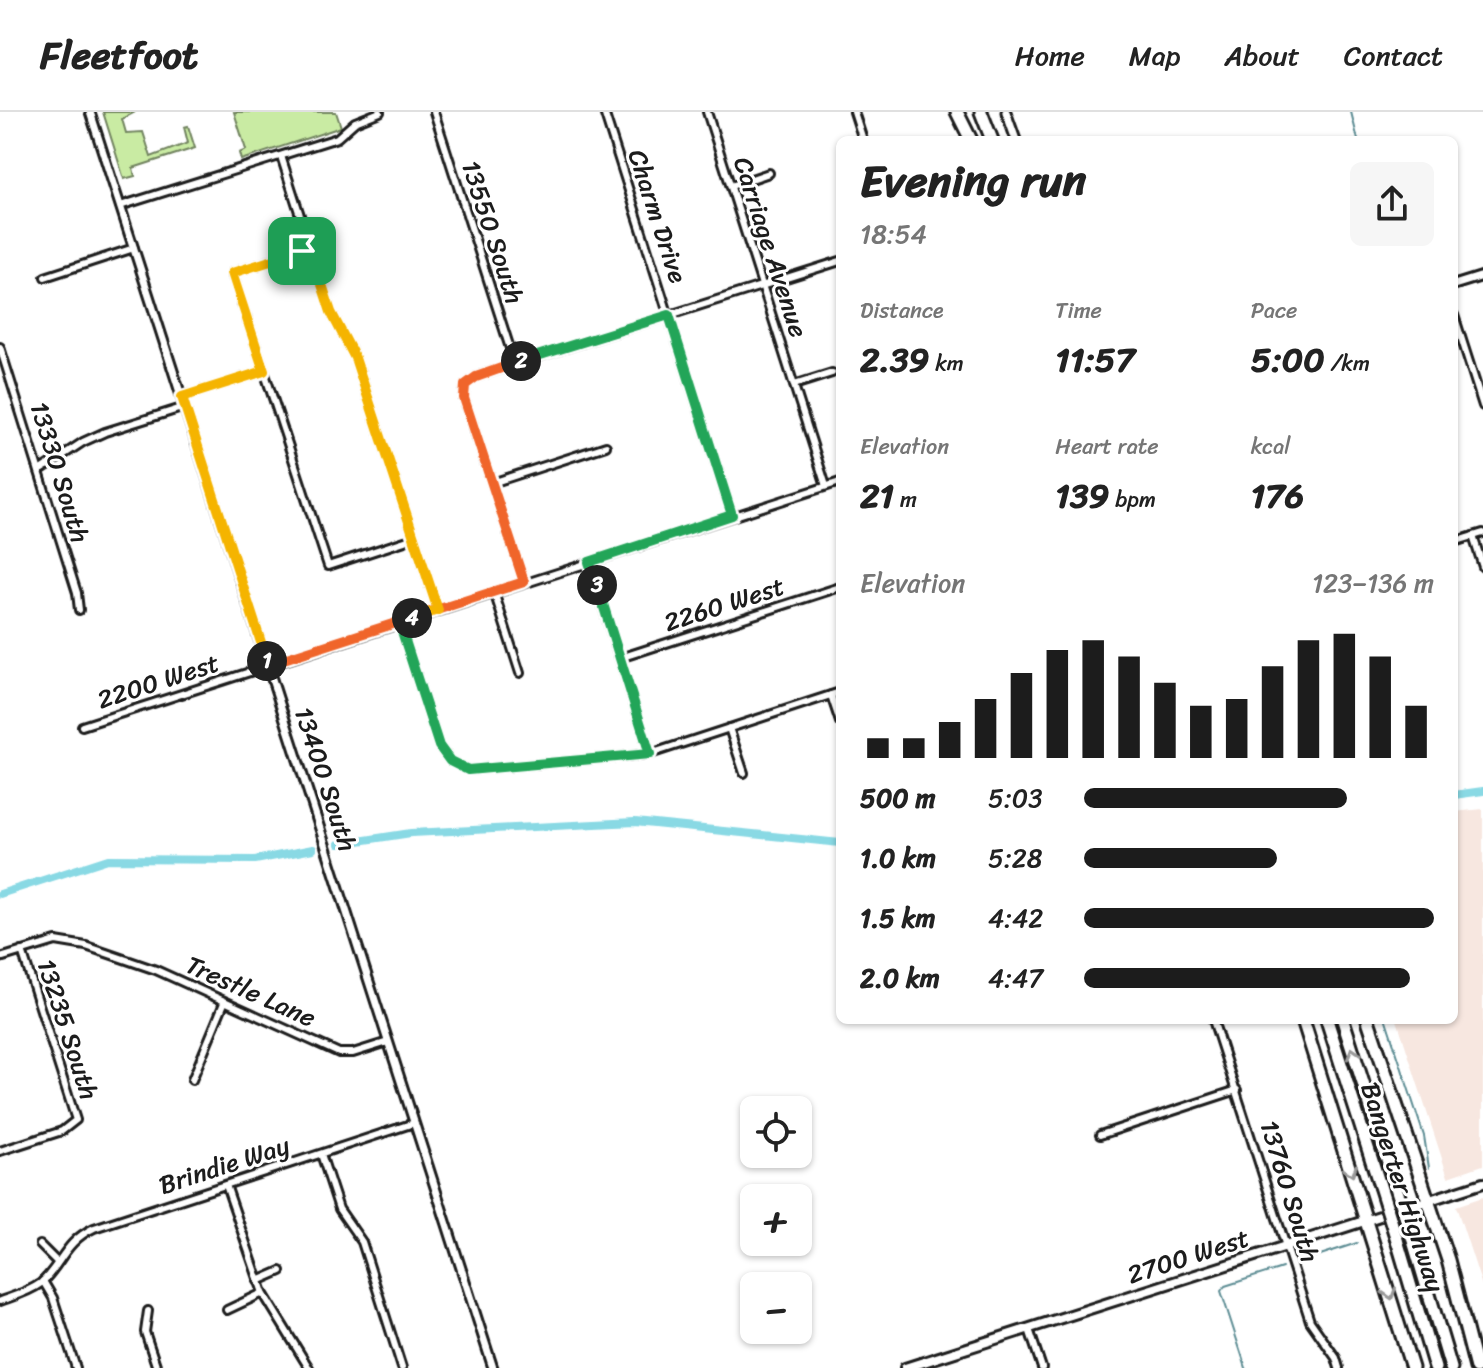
<!DOCTYPE html>
<html lang="en">
<head>
<meta charset="utf-8">
<style>
  :root { --surface:#fff; --page:#f6f6f6; --text:#222; --muted:#767676; --line:#e0e0e0; --accent:#1c1c1c }
  body { margin:0; font-family:Sriracha,sans-serif; background:var(--page); color:var(--text); height:100vh; display:flex; flex-direction:column; font-size:30px; white-space:nowrap }
  * { box-sizing:border-box; margin:0 }
  p { font-size:26px; color:var(--muted) }
  .icon { flex:none; width:44px; height:44px; fill:none; stroke:currentColor; stroke-width:2; stroke-linecap:round; stroke-linejoin:round }
  .map { position:relative; flex:1; overflow:hidden }
  .panel { position:absolute; left:836px; top:24px; width:622px; height:888px; display:flex; flex-direction:column; background:var(--surface); border-radius:12px; box-shadow:0 2px 6px #0004 }
  .panel>* { flex:none }
  .tools { position:absolute; left:740px; top:984px; display:grid; gap:16px }
  .tools a { display:grid; place-items:center; width:72px; height:72px; border-radius:12px; background:var(--surface); box-shadow:0 2px 6px #0004; font-size:40px }
  .pin { position:absolute; display:grid; place-items:center; width:68px; height:68px; color:#fff; margin:-34px; border-radius:16px; box-shadow:0 4px 12px #0006 }
  .km { position:absolute; width:40px; height:40px; margin:-20px; border-radius:50%; background:#222; color:#fff; font-size:22px; line-height:40px; text-align:center }
  .round { display:grid; place-items:center; flex:none; width:84px; height:84px; border-radius:12px; background:var(--page) }
  .head { display:flex; align-items:center; justify-content:space-between; height:136px; padding:0 24px }
  h1 { font-size:44px; font-weight:700; line-height:60px }
  .stats { display:grid; grid-template-columns:repeat(3,1fr); gap:12px; height:136px; padding:8px 24px }
  .stats div { display:grid; align-content:center }
  .stats b { font-size:34px; font-weight:700 }
  .stats small { font-size:22px; font-weight:400 }
  .stats p { font-size:22px }
  .chart { height:224px; padding:16px 24px }
  .chart p { display:flex; justify-content:space-between }
  .chart svg { width:100%; height:144px; margin-top:8px; stroke:var(--accent); stroke-width:6 }
  ul { padding:0 24px; list-style:none; font-size:26px }
  li { display:grid; grid-template-columns:128px 96px 1fr; align-items:center; height:60px }
  li i { height:20px; border-radius:10px; background:var(--accent) }
  header { display:flex; align-items:center; gap:48px; box-sizing:border-box; height:112px; padding:0 40px; background:var(--surface); border-bottom:2px solid var(--line) }
  header strong { font-size:38px }
  nav { display:flex; gap:44px; margin-inline-start:auto; font-size:28px }
  .map>svg:first-child { display:block }
  .built { fill:#f7e7e0 }
  .green { fill:#c9eba3; stroke:#728460; stroke-width:2 }
  .lines { fill:none; stroke-linecap:round; stroke-linejoin:round }
  .stream { stroke:#5d8d94; stroke-width:2 }
  .canal { stroke:#89d9e4; stroke-width:8 }
  .minor-casing { stroke:#1c1c1c; stroke-width:12 }
  .tertiary-casing { stroke:#1c1c1c; stroke-width:13 }
  .secondary-casing { stroke:#1c1c1c; stroke-width:14 }
  .motorway-casing { stroke:#1c1c1c; stroke-width:17 }
  .minor { stroke:#fff; stroke-width:6 }
  .tertiary { stroke:#fff; stroke-width:7 }
  .secondary { stroke:#fff; stroke-width:8 }
  .motorway { stroke:#fff; stroke-width:11 }
  .motorway-bridge-casing { stroke:#1c1c1c; stroke-width:17; stroke-linecap:butt }
  .motorway-bridge { stroke:#fff; stroke-width:11 }
  .oneway { stroke:#999 }
  .split-1-casing { stroke:#fff; stroke-width:16 }
  .split-2-casing { stroke:#fff; stroke-width:16 }
  .split-3-casing { stroke:#fff; stroke-width:16 }
  .split-4-casing { stroke:#fff; stroke-width:16 }
  .split-5-casing { stroke:#fff; stroke-width:16 }
  .split-1 { stroke:#f5b400; stroke-width:10 }
  .split-2 { stroke:#f0652b; stroke-width:10 }
  .split-3 { stroke:#22a559; stroke-width:10 }
  .split-4 { stroke:#22a559; stroke-width:10 }
  .split-5 { stroke:#f5b400; stroke-width:10 }
  .labels { text-anchor:middle; dominant-baseline:central; stroke-width:6; stroke-linejoin:round; paint-order:stroke }
  .street-label { font-size:26px; fill:#1c1c1c; stroke:#fff }
</style>
</head>
<body>
<header>
<strong>Fleetfoot</strong>
<nav><a>Home</a><a>Map</a><a>About</a><a>Contact</a></nav>
</header>
<div class="map">
<svg width="1483" height="1256" viewBox="0 0 1483 1256">
  <rect width="100%" height="100%" fill="#fff"/>
  <filter id="ink" filterUnits="userSpaceOnUse"><feTurbulence type="fractalNoise" baseFrequency=".0125" numOctaves="2"/><feDisplacementMap in="SourceGraphic" scale="16" xChannelSelector="R" yChannelSelector="G"/><feConvolveMatrix kernelMatrix="1 2 1 2 8 2 1 2 1" color-interpolation-filters="sRGB"/></filter>
  <g filter="url(#ink)">
    <g class="built">
      <path d="M1483,697V1053L1448,1065L1397,908H1454V700Z"/>
      <path d="M1483,1085V1177L1456,1094Z"/>
    </g>
    <g class="green">
      <path d="M103,0H135L122,7L126,21L143,20L151,45L188,31L184,15L188,14L195,36L133,56L135,64L124,67Z"/>
      <path d="M234,0H336L341,15L241,48L239,41L246,38Z"/>
    </g>
    <g class="lines">
      <g class="stream">
        <path d="M1351,0L1358,28"/>
        <path d="M1386,908L1424,1024L1429,1056"/>
        <path d="M1305,1148L1357,1131"/>
        <path d="M1246,1256L1221,1179L1225,1174L1282,1156"/>
      </g>
      <g class="canal">
        <path d="M1454,683L1483,679"/>
        <path d="M339,732L411,721L635,710L840,731"/>
        <path d="M0,782L108,747L255,748L313,737"/>
      </g>
      <defs>
        <g id="minor">
          <path d="M434,0L515,252"/>
          <path d="M604,0L732,403"/>
          <path d="M707,0L826,374"/>
          <path d="M854,0L863,28"/>
          <path d="M281,44L331,200L355,246L438,498"/>
          <path d="M731,74L769,61"/>
          <path d="M120,94L337,26L355,10L380,0"/>
          <path d="M310,136L232,161L328,454L414,426"/>
          <path d="M45,165L134,136"/>
          <path d="M1454,203L1483,294"/>
          <path d="M0,235L77,481L79,498"/>
          <path d="M794,273L832,261"/>
          <path d="M182,285L264,259"/>
          <path d="M39,359L83,330L105,320L185,295"/>
          <path d="M492,371L606,334"/>
          <path d="M1473,424L1483,455"/>
          <path d="M1454,430L1483,421"/>
          <path d="M589,450L650,642"/>
          <path d="M524,470L464,286L465,273L476,265L515,252L840,149"/>
          <path d="M494,480L520,561"/>
          <path d="M399,510L439,634L450,649L468,658L650,642L840,580"/>
          <path d="M620,546L840,475"/>
          <path d="M831,583L840,610"/>
          <path d="M82,614L840,370"/>
          <path d="M729,616L744,661"/>
          <path d="M0,846L56,829L86,834L156,858L339,941H353L388,930"/>
          <path d="M1213,908L1310,1209L1336,1246L1339,1256"/>
          <path d="M192,968L224,891"/>
          <path d="M1100,1023L1237,978"/>
          <path d="M0,1039L62,1019L76,1008L22,839"/>
          <path d="M321,1042L339,1097L362,1130L402,1256"/>
          <path d="M226,1073L263,1181L309,1256"/>
          <path d="M40,1133L57,1150"/>
          <path d="M43,1169L53,1186L76,1256"/>
          <path d="M258,1169L281,1159"/>
          <path d="M0,1189C14,1184 29,1180 41,1171C62,1152 64,1130 94,1116L414,1011"/>
          <path d="M227,1198L263,1181"/>
          <path d="M148,1199L145,1220L157,1256"/>
          <path d="M1029,1217L1042,1256"/>
        </g>
        <g id="tertiary">
          <path d="M90,0L493,1256"/>
          <path d="M1006,0L1016,28"/>
          <path d="M1454,173L1483,164"/>
        </g>
        <path id="secondary" d="M905,1256L1483,1071"/>
        <g id="motorway">
          <path d="M957,0L971,28"/>
          <path d="M981,0L992,28"/>
          <path d="M1303,908L1412,1256"/>
          <path d="M1327,908L1380,1074"/>
          <path d="M1343,908L1394,1069"/>
          <path d="M1368,908L1448,1148L1476,1256"/>
          <path d="M1411,1122L1451,1256"/>
          <path d="M1397,1128L1435,1256"/>
        </g>
      </defs>
      <use href="#minor" class="minor-casing"/>
      <use href="#tertiary" class="tertiary-casing"/>
      <use href="#secondary" class="secondary-casing"/>
      <use href="#motorway" class="motorway-casing"/>
      <use href="#minor" class="minor"/>
      <use href="#tertiary" class="tertiary"/>
      <use href="#secondary" class="secondary"/>
      <use href="#motorway" class="motorway"/>
      <defs>
        <g id="motorway-bridge">
          <path d="M1394,1069L1411,1122"/>
          <path d="M1380,1074L1397,1128"/>
        </g>
      </defs>
      <use href="#motorway-bridge" class="motorway-bridge-casing"/>
      <use href="#motorway-bridge" class="motorway-bridge"/>
    </g>
    <defs><path id="oneway-chevron" d="M-2-3.5L2.5 0L-2 3.5" fill="none" stroke-width="1.6" stroke-linecap="round" stroke-linejoin="round" transform="scale(2)"/></defs>
    <g class="oneway">
      <use href="#oneway-chevron" transform="translate(1353 941) rotate(-108)"/>
      <use href="#oneway-chevron" transform="translate(1351 1059) rotate(72)"/>
      <use href="#oneway-chevron" transform="translate(1390 1182) rotate(72)"/>
    </g>
  </g>
  <g class="lines" filter="url(#ink)">
    <defs>
      <path id="split-1" d="M267,549L182,285L264,259L232,161L302,139"/>
      <path id="split-2" d="M267,549L268,552L524,470L464,286L465,273L476,265L521,249"/>
      <path id="split-3" d="M521,249L669,203L732,403L589,450L597,473"/>
      <path id="split-4" d="M412,506L399,510L439,634L450,649L468,658L650,642L597,473"/>
      <path id="split-5" d="M302,139L310,136L331,200L355,246L438,498L412,506"/>
    </defs>
    <use href="#split-1" class="split-1-casing"/>
    <use href="#split-2" class="split-2-casing"/>
    <use href="#split-3" class="split-3-casing"/>
    <use href="#split-4" class="split-4-casing"/>
    <use href="#split-5" class="split-5-casing"/>
    <use href="#split-1" class="split-1"/>
    <use href="#split-2" class="split-2"/>
    <use href="#split-3" class="split-3"/>
    <use href="#split-4" class="split-4"/>
    <use href="#split-5" class="split-5"/>
  </g>
  <g class="labels">
    <g class="street-label">
      <text transform="translate(658 104) rotate(72)">Charm Drive</text>
      <text transform="translate(493 120) rotate(72)">13550 South</text>
      <text transform="translate(771 135) rotate(72)">Carriage Avenue</text>
      <text transform="translate(60 360) rotate(73)">13330 South</text>
      <text transform="translate(724 492) rotate(-18)">2260 West</text>
      <text transform="translate(158 569) rotate(-18)">2200 West</text>
      <text transform="translate(326 667) rotate(72)">13400 South</text>
      <text transform="translate(251 879) rotate(24)">Trestle Lane</text>
      <text transform="translate(68 917) rotate(72)">13235 South</text>
      <text transform="translate(224 1053) rotate(-18)">Brindie Way</text>
      <text transform="translate(1403 1075) rotate(72)">Bangerter Highway</text>
      <text transform="translate(1290 1079) rotate(73)">13760 South</text>
      <text transform="translate(1188 1144) rotate(-18)">2700 West</text>
    </g>
  </g>
</svg>
<div class="tools">
<a><svg class="icon" aria-label="locate" viewBox="0 0 24 24"><circle cx="12" cy="12" r="6"/><path d="M12 2v4M12 18v4M2 12h4M18 12h4"/></svg></a>
<a>+</a>
<a>−</a>
</div>
<div class="pin" style="left:302px;top:139px;background:#1e9e55"><svg class="icon" aria-label="arrive" viewBox="0 0 24 24"><path d="M6 21V4h12l-3 4 3 4H6"/></svg></div>
<b class="km" style="left:267px;top:549px">1</b>
<b class="km" style="left:521px;top:249px">2</b>
<b class="km" style="left:597px;top:473px">3</b>
<b class="km" style="left:412px;top:506px">4</b>
<section class="panel">
<div class="head"><div><h1>Evening run</h1><p>18:54</p></div><a class="round"><svg class="icon" aria-label="share" viewBox="0 0 24 24"><path d="M12 15V3M7 8l5-5 5 5M5 13v7h14v-7"/></svg></a></div>
<div class="stats">
<div><p>Distance</p><b>2.39<small> km</small></b></div>
<div><p>Time</p><b>11:57</b></div>
<div><p>Pace</p><b>5:00<small> /km</small></b></div>
</div>
<div class="stats">
<div><p>Elevation</p><b>21<small> m</small></b></div>
<div><p>Heart rate</p><b>139<small> bpm</small></b></div>
<div><p>kcal</p><b>176</b></div>
</div>
<div class="chart"><p><span>Elevation</span>123–136 m</p>
<svg viewBox="0 0 160 44" preserveAspectRatio="none"><path d="M5 44V38M15 44V38M25 44V33M35 44V26M45 44V18M55 44V11M65 44V8M75 44V13M85 44V21M95 44V28M105 44V26M115 44V16M125 44V8M135 44V6M145 44V13M155 44V28"/></svg>
</div>
<ul>
<li><b>500 m</b>5:03<i style="width:75%"></i></li>
<li><b>1.0 km</b>5:28<i style="width:55%"></i></li>
<li><b>1.5 km</b>4:42<i style="width:100%"></i></li>
<li><b>2.0 km</b>4:47<i style="width:93%"></i></li>
</ul>
</section>
</div>
</body>
</html>
